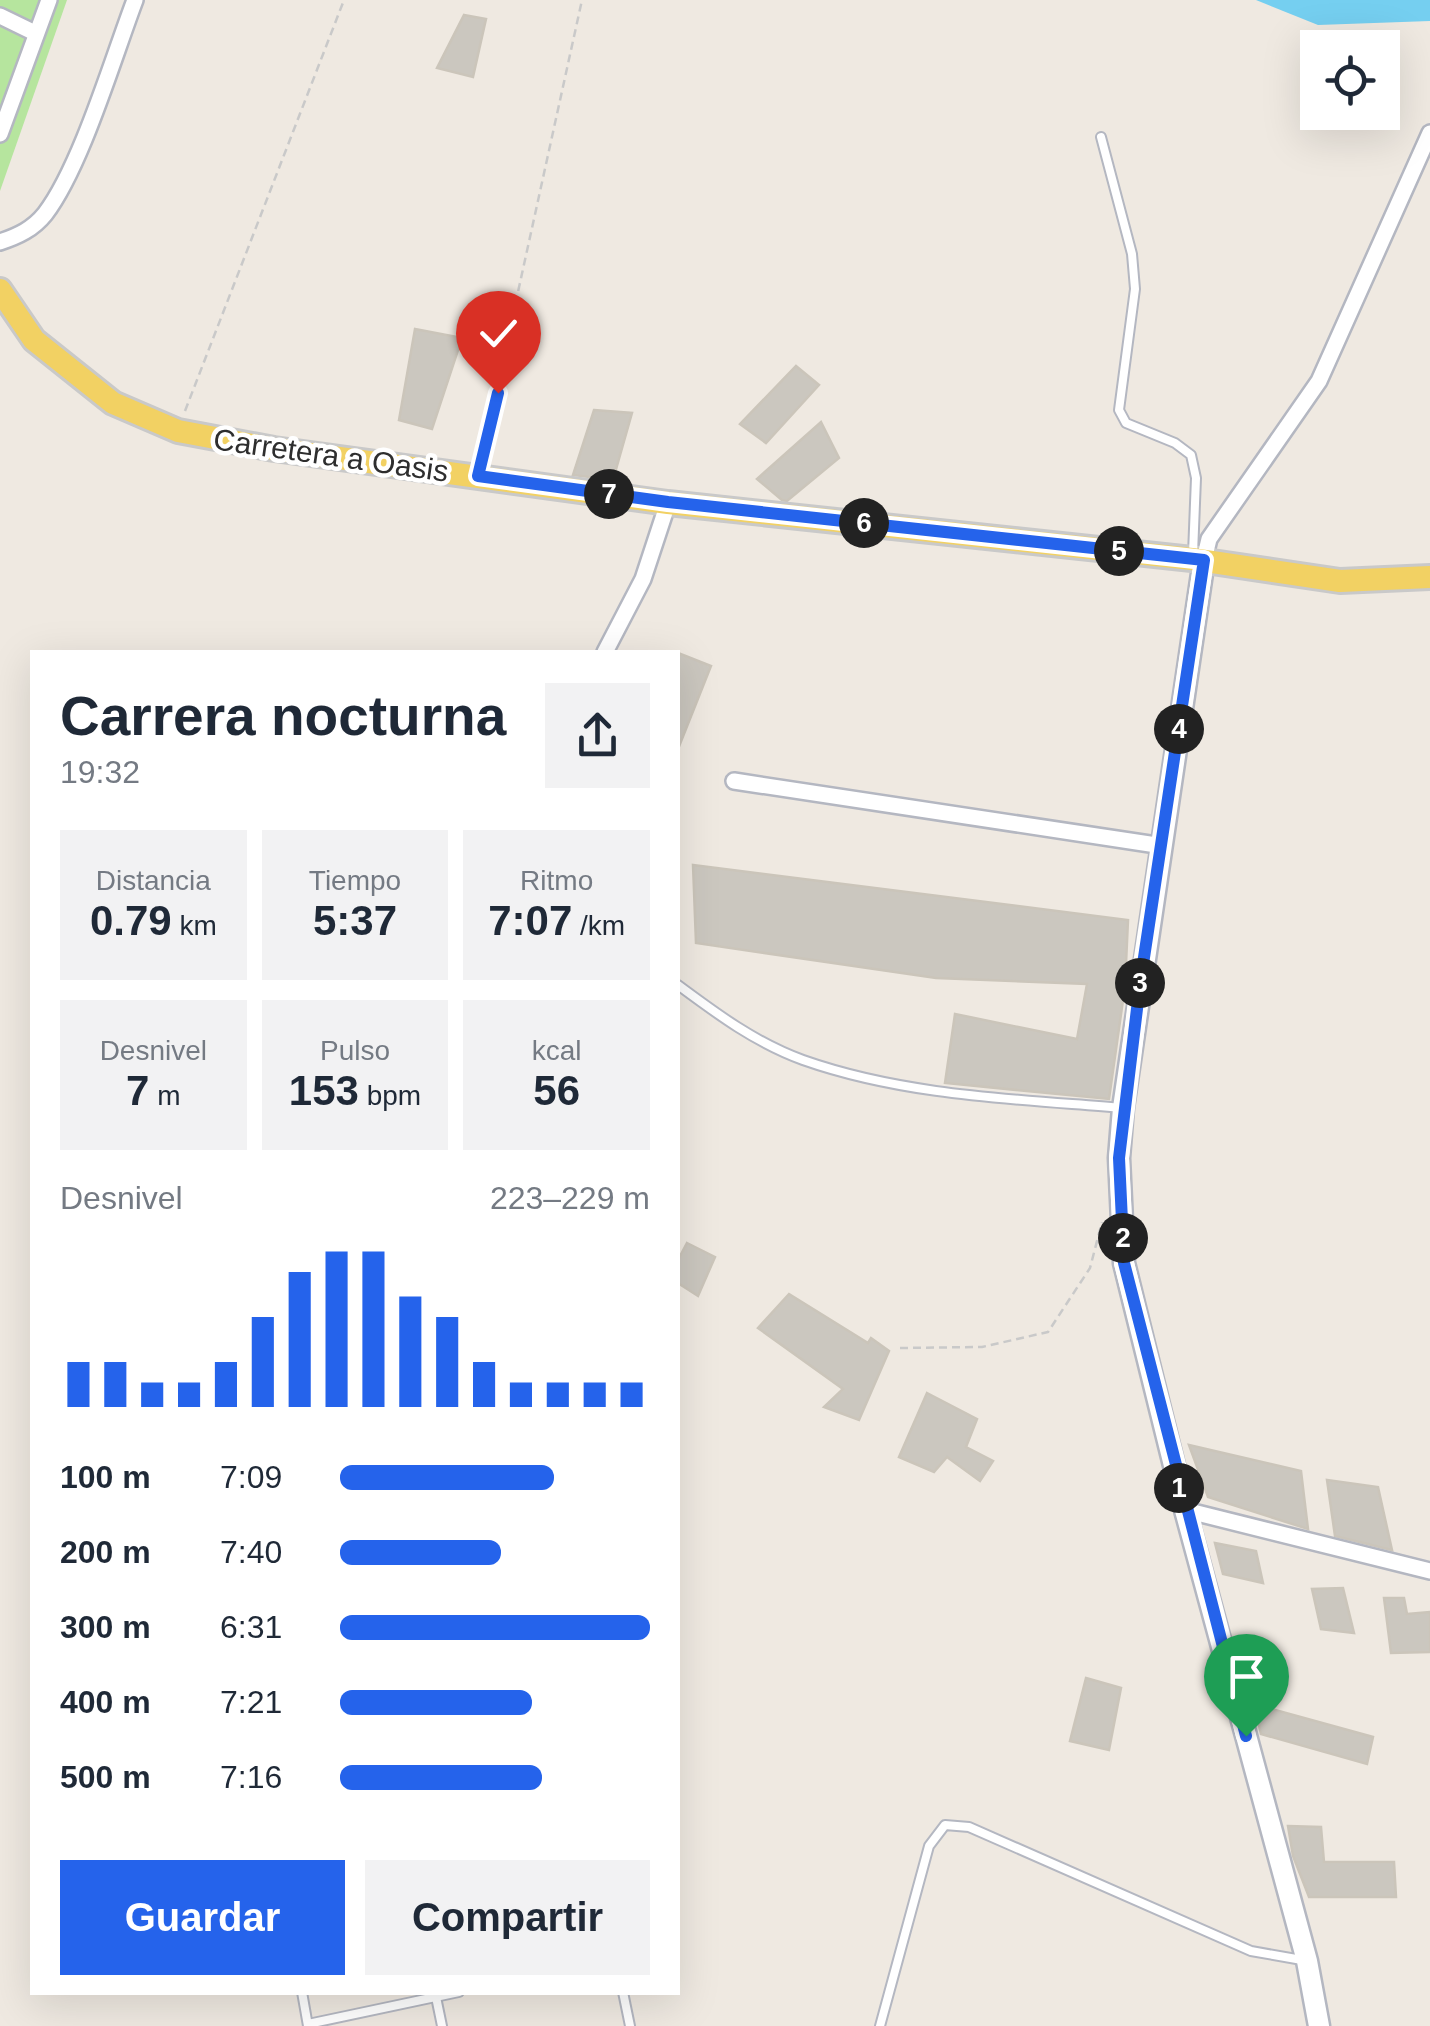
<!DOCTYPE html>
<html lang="es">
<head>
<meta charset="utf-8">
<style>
  :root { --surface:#fff; --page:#f2f2f3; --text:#1f2937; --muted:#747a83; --accent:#2563eb }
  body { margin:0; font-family:Helvetica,sans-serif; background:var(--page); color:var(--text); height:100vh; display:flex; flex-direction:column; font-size:38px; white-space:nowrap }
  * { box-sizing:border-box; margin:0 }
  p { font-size:32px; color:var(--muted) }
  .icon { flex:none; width:55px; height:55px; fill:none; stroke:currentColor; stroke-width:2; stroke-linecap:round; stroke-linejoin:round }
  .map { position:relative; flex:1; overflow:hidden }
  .side { position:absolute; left:30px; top:650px; width:650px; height:1345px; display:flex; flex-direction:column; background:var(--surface); border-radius:0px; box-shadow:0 10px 40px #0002 }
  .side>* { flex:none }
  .tools { position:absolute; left:1300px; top:30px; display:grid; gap:20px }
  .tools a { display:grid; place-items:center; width:100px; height:100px; border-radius:0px; background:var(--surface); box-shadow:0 10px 40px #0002; font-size:50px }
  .pin { position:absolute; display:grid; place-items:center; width:85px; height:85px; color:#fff; margin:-102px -42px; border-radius:50% 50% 50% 0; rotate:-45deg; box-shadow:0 0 10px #0007 }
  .pin .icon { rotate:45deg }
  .km { position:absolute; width:50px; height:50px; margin:-25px; border-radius:50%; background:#222; color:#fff; font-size:28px; line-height:50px; text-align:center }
  .round { display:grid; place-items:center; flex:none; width:105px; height:105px; border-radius:0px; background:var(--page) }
  .summary { display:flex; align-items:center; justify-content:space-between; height:170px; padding:0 30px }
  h1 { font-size:55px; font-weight:700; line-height:75px }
  .stats { display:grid; grid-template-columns:repeat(3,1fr); gap:15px; height:170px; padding:10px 30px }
  .stats div { display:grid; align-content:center; border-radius:0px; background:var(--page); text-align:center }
  .stats b { font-size:42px; font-weight:700 }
  .stats small { font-size:28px; font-weight:400 }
  .stats p { font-size:28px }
  .chart { height:280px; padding:20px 30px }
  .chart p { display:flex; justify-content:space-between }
  .chart svg { width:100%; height:180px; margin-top:10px; stroke:var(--accent); stroke-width:6 }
  .cta { display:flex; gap:20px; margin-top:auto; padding:20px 30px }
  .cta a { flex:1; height:115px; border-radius:0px; background:var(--accent); color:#fff; font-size:40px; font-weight:700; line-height:115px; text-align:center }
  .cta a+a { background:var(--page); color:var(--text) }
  ul { padding:0 30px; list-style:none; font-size:32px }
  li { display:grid; grid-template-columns:160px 120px 1fr; align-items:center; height:75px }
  li i { height:25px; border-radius:12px; background:var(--accent) }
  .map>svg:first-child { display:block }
  .green { fill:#b6e59e }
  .water { fill:#75cff0 }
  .building { fill:#cbc7bf; stroke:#cbc5ba; stroke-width:2.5 }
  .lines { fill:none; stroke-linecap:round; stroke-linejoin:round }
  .lane-casing { stroke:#b4b7c1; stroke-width:12 }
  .street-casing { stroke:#b4b7c1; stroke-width:20 }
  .secondary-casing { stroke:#b4b7c1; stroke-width:25 }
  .primary-casing { stroke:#c9c9c9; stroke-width:28 }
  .path { stroke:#c9c9c9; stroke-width:2.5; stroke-dasharray:8 5; stroke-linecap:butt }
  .lane { stroke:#fff; stroke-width:8 }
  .street { stroke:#fff; stroke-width:15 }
  .secondary { stroke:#fff; stroke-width:20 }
  .primary { stroke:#f2d163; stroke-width:22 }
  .route-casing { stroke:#fff; stroke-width:20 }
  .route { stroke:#2563eb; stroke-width:12 }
  .labels { text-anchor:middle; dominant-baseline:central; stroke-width:9; stroke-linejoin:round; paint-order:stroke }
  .street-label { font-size:30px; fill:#2e2e2e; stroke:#fff }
</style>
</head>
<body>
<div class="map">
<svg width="1430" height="2026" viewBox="0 0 1430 2026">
  <rect width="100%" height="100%" fill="#efe9e1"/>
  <path class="green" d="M0,0H67L0,191Z"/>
  <path class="water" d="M1256,0H1430V21L1318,25Z"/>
  <g class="building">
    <path d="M464,15L486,19L473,77L437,68Z"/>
    <path d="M415,329L462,338L432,429L399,420Z"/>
    <path d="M796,366L819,385L766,443L740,424Z"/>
    <path d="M594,410L632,413L613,480L573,475Z"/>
    <path d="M821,422L839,458L787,501L782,500L757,479Z"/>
    <path d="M678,653L711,666L678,749Z"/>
    <path d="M693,865L1128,920L1125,986L1109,1099L945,1083L955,1014L1077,1039L1087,984L936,978L696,943Z"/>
    <path d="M687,1243L715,1257L698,1296L678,1283V1260Z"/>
    <path d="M789,1294L868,1343L871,1338L889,1351L859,1420L824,1407L843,1389L758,1328Z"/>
    <path d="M927,1393L977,1419L966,1447L993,1461L980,1481L947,1457L934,1472L899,1457Z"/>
    <path d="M1189,1445L1301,1471L1308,1529L1208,1497Z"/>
    <path d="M1327,1480L1378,1487L1392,1550L1335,1536Z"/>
    <path d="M1215,1543L1256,1551L1263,1583L1223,1574Z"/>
    <path d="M1343,1588L1354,1633L1321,1629L1312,1589Z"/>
    <path d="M1384,1598H1404L1407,1614L1430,1612V1652L1391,1653Z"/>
    <path d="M1086,1678L1121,1688L1109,1750L1070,1741Z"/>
    <path d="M1254,1704L1373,1737L1367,1764L1261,1734Z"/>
    <path d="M1288,1826L1321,1827L1324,1862H1394L1396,1897H1309L1293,1856Z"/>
  </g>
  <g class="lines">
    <defs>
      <g id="lane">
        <path d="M1101,137L1132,254L1135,289L1119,410L1126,423L1175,443L1191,455L1196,478L1193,554"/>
        <path d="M678,985C717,1014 756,1043 803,1060C905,1096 1016,1099 1123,1108"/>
        <path d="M302,1992L308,2026"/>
        <path d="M623,1992L630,2026"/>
        <path d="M436,1997L442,2026"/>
        <path d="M308,2024L459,1992"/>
        <path d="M880,2026L929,1846L945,1825L969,1827L1251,1951L1302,1960"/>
      </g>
      <g id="street">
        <path d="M0,16L35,33"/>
        <path d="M0,134L49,0"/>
        <path d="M0,242C18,236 33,229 45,214C81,167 113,58 135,0"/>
        <path d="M1204,560L1209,539L1319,381L1430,133"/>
        <path d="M605,652L643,579L668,503"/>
        <path d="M734,781L1163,846"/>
        <path d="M1185,1510L1430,1571"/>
      </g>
      <path id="secondary" d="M1204,560L1123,1108L1119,1158L1124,1263L1185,1510L1307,1961L1319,2026"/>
      <path id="primary" d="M0,290L34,340L113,403L178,431L274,449L668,503L1192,559L1340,581L1430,577"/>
    </defs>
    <use href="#lane" class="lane-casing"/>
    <use href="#street" class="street-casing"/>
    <use href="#secondary" class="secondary-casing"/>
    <use href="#primary" class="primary-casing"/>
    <g class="path">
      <path d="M185,411L344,0"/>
      <path d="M482,456L582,0"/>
      <path d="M900,1348L982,1347L1048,1332L1090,1268L1102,1222"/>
    </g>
    <use href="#lane" class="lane"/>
    <use href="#street" class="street"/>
    <use href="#secondary" class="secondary"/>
    <use href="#primary" class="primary"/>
  </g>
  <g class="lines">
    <defs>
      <path id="route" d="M498,393L478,476L668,502L1204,560L1140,984L1119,1158L1124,1263L1246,1736"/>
    </defs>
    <use href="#route" class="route-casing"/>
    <use href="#route" class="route"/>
  </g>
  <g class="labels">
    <g class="street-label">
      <text transform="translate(331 455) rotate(8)">Carretera a Oasis</text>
    </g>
  </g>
</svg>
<div class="tools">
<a><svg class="icon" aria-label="locate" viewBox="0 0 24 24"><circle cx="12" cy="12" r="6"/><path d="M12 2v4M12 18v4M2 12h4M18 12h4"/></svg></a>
</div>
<div class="pin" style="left:1246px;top:1736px;background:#1e9e55"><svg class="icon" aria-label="arrive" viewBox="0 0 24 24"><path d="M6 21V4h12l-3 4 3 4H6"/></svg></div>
<div class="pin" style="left:498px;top:393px;background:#d93025"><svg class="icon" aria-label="check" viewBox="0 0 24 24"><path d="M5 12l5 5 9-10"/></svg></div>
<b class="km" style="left:1179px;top:1488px">1</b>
<b class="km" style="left:1123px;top:1238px">2</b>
<b class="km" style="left:1140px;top:983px">3</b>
<b class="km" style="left:1179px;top:729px">4</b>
<b class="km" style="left:1119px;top:551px">5</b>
<b class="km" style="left:864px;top:523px">6</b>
<b class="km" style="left:609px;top:494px">7</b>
<section class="side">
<div class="summary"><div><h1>Carrera nocturna</h1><p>19:32</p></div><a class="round"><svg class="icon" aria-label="share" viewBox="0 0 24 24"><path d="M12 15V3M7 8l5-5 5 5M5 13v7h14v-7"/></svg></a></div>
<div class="stats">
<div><p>Distancia</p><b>0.79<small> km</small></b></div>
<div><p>Tiempo</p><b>5:37</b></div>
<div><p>Ritmo</p><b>7:07<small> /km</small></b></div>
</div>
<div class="stats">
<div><p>Desnivel</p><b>7<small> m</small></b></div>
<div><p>Pulso</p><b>153<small> bpm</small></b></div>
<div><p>kcal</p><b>56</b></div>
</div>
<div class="chart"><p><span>Desnivel</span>223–229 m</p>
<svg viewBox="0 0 160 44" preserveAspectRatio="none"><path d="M5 44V33M15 44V33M25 44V38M35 44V38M45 44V33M55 44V22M65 44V11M75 44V6M85 44V6M95 44V17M105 44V22M115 44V33M125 44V38M135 44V38M145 44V38M155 44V38"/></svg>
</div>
<ul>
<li><b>100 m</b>7:09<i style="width:69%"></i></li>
<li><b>200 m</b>7:40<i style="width:52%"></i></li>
<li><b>300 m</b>6:31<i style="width:100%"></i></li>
<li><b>400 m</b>7:21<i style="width:62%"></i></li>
<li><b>500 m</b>7:16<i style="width:65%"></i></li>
</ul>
<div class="cta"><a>Guardar</a><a>Compartir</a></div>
</section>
</div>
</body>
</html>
